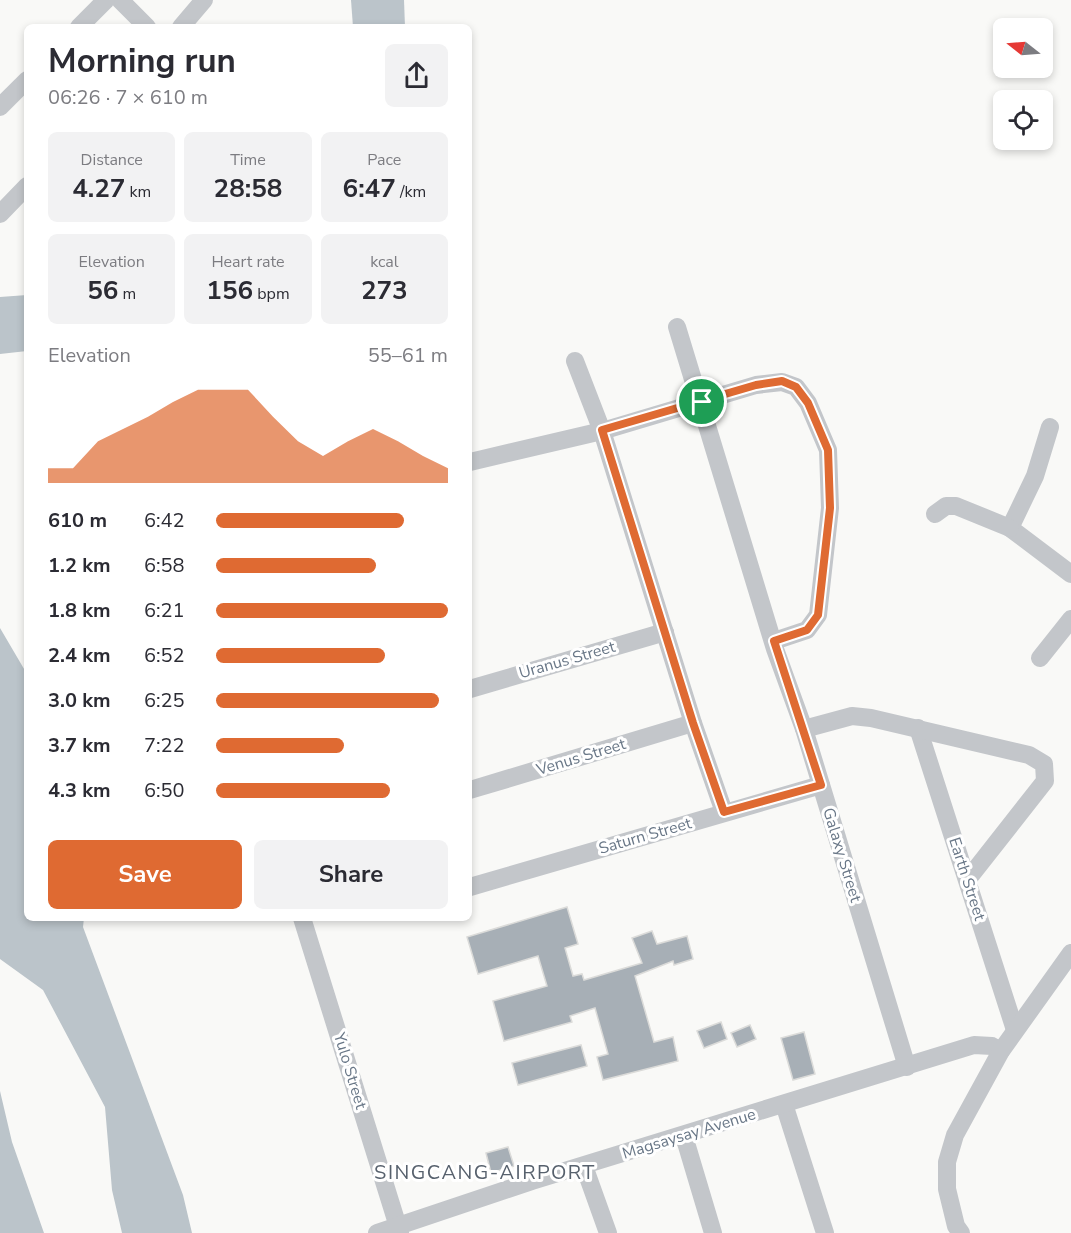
<!DOCTYPE html>
<html lang="en">
<head>
<meta charset="utf-8">
<style>
  :root { --surface:#fff; --page:#f2f2f3; --text:#2b2b33; --muted:#7c7c81; --accent:#df6a32 }
  body { margin:0; font-family:"Nunito Sans",sans-serif; background:var(--page); color:var(--text); height:100vh; display:flex; flex-direction:column; font-size:22px; white-space:nowrap }
  * { box-sizing:border-box; margin:0 }
  p { font-size:20px; color:var(--muted) }
  .icon { flex:none; width:33px; height:33px; fill:none; stroke:currentColor; stroke-width:2; stroke-linecap:round; stroke-linejoin:round }
  .map { position:relative; flex:1; overflow:hidden }
  .details { position:absolute; left:24px; top:24px; width:448px; height:897px; display:flex; flex-direction:column; background:var(--surface); border-radius:9px; box-shadow:0 3px 9px #0003 }
  .details>* { flex:none }
  .needle { width:39px; rotate:287deg }
  .fabs { position:absolute; left:993px; top:18px; display:grid; gap:12px }
  .fabs a { display:grid; place-items:center; width:60px; height:60px; border-radius:9px; background:var(--surface); box-shadow:0 3px 9px #0003; font-size:30px }
  .pin { position:absolute; display:grid; place-items:center; width:51px; height:51px; color:#fff; margin:-26px; border:3px solid #fff; border-radius:50%; box-shadow:0 2px 6px #0007 }
  .round { display:grid; place-items:center; flex:none; width:63px; height:63px; border-radius:9px; background:var(--page) }
  .head { display:flex; align-items:center; justify-content:space-between; height:102px; padding:0 24px }
  h1 { font-size:33px; font-weight:700; line-height:45px }
  .figures { display:grid; grid-template-columns:repeat(3,1fr); gap:9px; height:102px; padding:6px 24px }
  .figures div { display:grid; align-content:center; border-radius:9px; background:var(--page); text-align:center }
  .figures b { font-size:26px; font-weight:700 }
  .figures small { font-size:16px; font-weight:400 }
  .figures p { font-size:16px }
  .chart { height:168px; padding:12px 24px }
  .chart p { display:flex; justify-content:space-between }
  .chart svg { width:100%; height:108px; margin-top:6px; fill:var(--accent); opacity:.7 }
  .button { display:flex; gap:12px; margin-top:auto; padding:12px 24px }
  .button a { flex:1; height:69px; border-radius:9px; background:var(--accent); color:#fff; font-size:24px; font-weight:700; line-height:69px; text-align:center }
  .button a+a { background:var(--page); color:var(--text) }
  ul { padding:0 24px; list-style:none; font-size:20px }
  li { display:grid; grid-template-columns:96px 72px 1fr; align-items:center; height:45px }
  li i { height:15px; border-radius:8px; background:var(--accent) }
  .map>svg:first-child { display:block }
  .water { fill:#bbc4ca }
  .building { fill:#a7afb6; stroke:#dbdbd9; stroke-width:1.5 }
  .lines { fill:none; stroke-linecap:round; stroke-linejoin:round }
  .minor { stroke:#c3c6ca; stroke-width:18 }
  .route-casing { stroke:#fff; stroke-width:12 }
  .route { stroke:#df6a32; stroke-width:8 }
  .labels { text-anchor:middle; dominant-baseline:central; stroke-width:6; stroke-linejoin:round; paint-order:stroke }
  .street-label { font-size:16px; fill:#697787; stroke:#fff }
  .quarter-label { font-size:20px; letter-spacing:1.5px; fill:#57616d; stroke:#fff }
</style>
</head>
<body>
<div class="map">
<svg width="1071" height="1233" viewBox="0 0 1071 1233">
  <rect width="100%" height="100%" fill="#f9f9f7"/>
  <g class="water">
    <path d="M351,0H404L405,27H353Z"/>
    <path d="M27,295V351L0,354V297Z"/>
    <path d="M0,628L27,674V918H84L83,927L183,1195L192,1233H122L112,1190L105,1107L43,990L0,959Z"/>
    <path d="M0,1091L12,1142L44,1233H0Z"/>
  </g>
  <g class="building">
    <path d="M567,907L578,944L565,948L573,976L582,974L584,980L642,963L632,938L652,931L657,944L687,936L693,959L674,965L673,961L635,976L654,1042L673,1037L678,1061L603,1080L597,1057L608,1054L595,1008L570,1016L572,1022L504,1041L493,1001L547,986L538,956L478,974L467,937Z"/>
    <path d="M721,1022L727,1039L704,1048L697,1031Z"/>
    <path d="M750,1025L756,1039L737,1047L731,1033Z"/>
    <path d="M804,1032L815,1074L793,1080L781,1038Z"/>
    <path d="M581,1045L587,1066L518,1085L512,1063Z"/>
    <path d="M508,1147L514,1166L491,1173L486,1153Z"/>
  </g>
  <g class="lines">
    <g class="minor">
      <path d="M120,0L147,27"/>
      <path d="M79,27L106,0"/>
      <path d="M181,27L204,0"/>
      <path d="M0,107L27,80"/>
      <path d="M0,214L27,186"/>
      <path d="M677,327L775,649L804,729L907,1067"/>
      <path d="M575,361L602,431L693,723L724,812"/>
      <path d="M1050,427L1035,476L1010,528L1071,574"/>
      <path d="M470,462L602,431L756,385L782,382L796,387L808,403L828,450L830,508L818,615L807,630L774,641"/>
      <path d="M935,514L946,506H956L1010,528"/>
      <path d="M1040,658L1071,619"/>
      <path d="M470,689L665,632"/>
      <path d="M918,728L1015,1030"/>
      <path d="M804,729L852,716L871,718L1029,755L1044,764L1045,781L968,879"/>
      <path d="M470,790L693,723"/>
      <path d="M470,887L821,785"/>
      <path d="M302,918L400,1233"/>
      <path d="M784,1104L825,1233"/>
      <path d="M684,1136L713,1233"/>
      <path d="M584,1166L608,1233"/>
      <path d="M377,1233L532,1181L974,1045L992,1046L1001,1051"/>
      <path d="M961,1233L956,1226L947,1189V1162L955,1135L1001,1051L1071,953"/>
    </g>
  </g>
  <g class="lines">
    <defs>
      <path id="route" d="M782,381L796,387L808,403L828,450L830,508L818,615L807,630L774,641L821,785L724,812L693,723L602,430L756,385Z"/>
    </defs>
    <use href="#route" class="route-casing"/>
    <use href="#route" class="route"/>
  </g>
  <g class="labels">
    <g class="street-label">
      <text transform="translate(567 660) rotate(-16)">Uranus Street</text>
      <text transform="translate(581 757) rotate(-17)">Venus Street</text>
      <text transform="translate(645 836) rotate(-16)">Saturn Street</text>
      <text transform="translate(842 855) rotate(73)">Galaxy Street</text>
      <text transform="translate(967 879) rotate(72)">Earth Street</text>
      <text transform="translate(350 1071) rotate(73)">Yulo Street</text>
      <text transform="translate(689 1134) rotate(-17)">Magsaysay Avenue</text>
    </g>
    <g class="quarter-label">
      <text x="485" y="1172">SINGCANG-AIRPORT</text>
    </g>
  </g>
</svg>
<div class="fabs">
<a><svg class="needle" viewBox="-14 -14 28 28"><path d="M0-13l5 13h-10z" fill="#e53935"/><path d="M0 13l5-13h-10z" fill="#7c7c81"/></svg></a>
<a><svg class="icon" aria-label="locate" viewBox="0 0 24 24"><circle cx="12" cy="12" r="6"/><path d="M12 2v4M12 18v4M2 12h4M18 12h4"/></svg></a>
</div>
<div class="pin" style="left:702px;top:402px;background:#1e9e55"><svg class="icon" aria-label="arrive" viewBox="0 0 24 24"><path d="M6 21V4h12l-3 4 3 4H6"/></svg></div>
<section class="details">
<div class="head"><div><h1>Morning run</h1><p>06:26 · 7 × 610 m</p></div><a class="round"><svg class="icon" aria-label="share" viewBox="0 0 24 24"><path d="M12 15V3M7 8l5-5 5 5M5 13v7h14v-7"/></svg></a></div>
<div class="figures">
<div><p>Distance</p><b>4.27<small> km</small></b></div>
<div><p>Time</p><b>28:58</b></div>
<div><p>Pace</p><b>6:47<small> /km</small></b></div>
</div>
<div class="figures">
<div><p>Elevation</p><b>56<small> m</small></b></div>
<div><p>Heart rate</p><b>156<small> bpm</small></b></div>
<div><p>kcal</p><b>273</b></div>
</div>
<div class="chart"><p><span>Elevation</span>55–61 m</p>
<svg viewBox="0 0 160 44" preserveAspectRatio="none"><path d="M0 44V38L10 38L20 27L30 22L40 17L50 11L60 6L70 6L80 6L90 17L100 27L110 33L120 27L130 22L140 27L150 33L160 38V44z"/></svg>
</div>
<ul>
<li><b>610 m</b>6:42<i style="width:81%"></i></li>
<li><b>1.2 km</b>6:58<i style="width:69%"></i></li>
<li><b>1.8 km</b>6:21<i style="width:100%"></i></li>
<li><b>2.4 km</b>6:52<i style="width:73%"></i></li>
<li><b>3.0 km</b>6:25<i style="width:96%"></i></li>
<li><b>3.7 km</b>7:22<i style="width:55%"></i></li>
<li><b>4.3 km</b>6:50<i style="width:75%"></i></li>
</ul>
<div class="button"><a>Save</a><a>Share</a></div>
</section>
</div>
</body>
</html>
